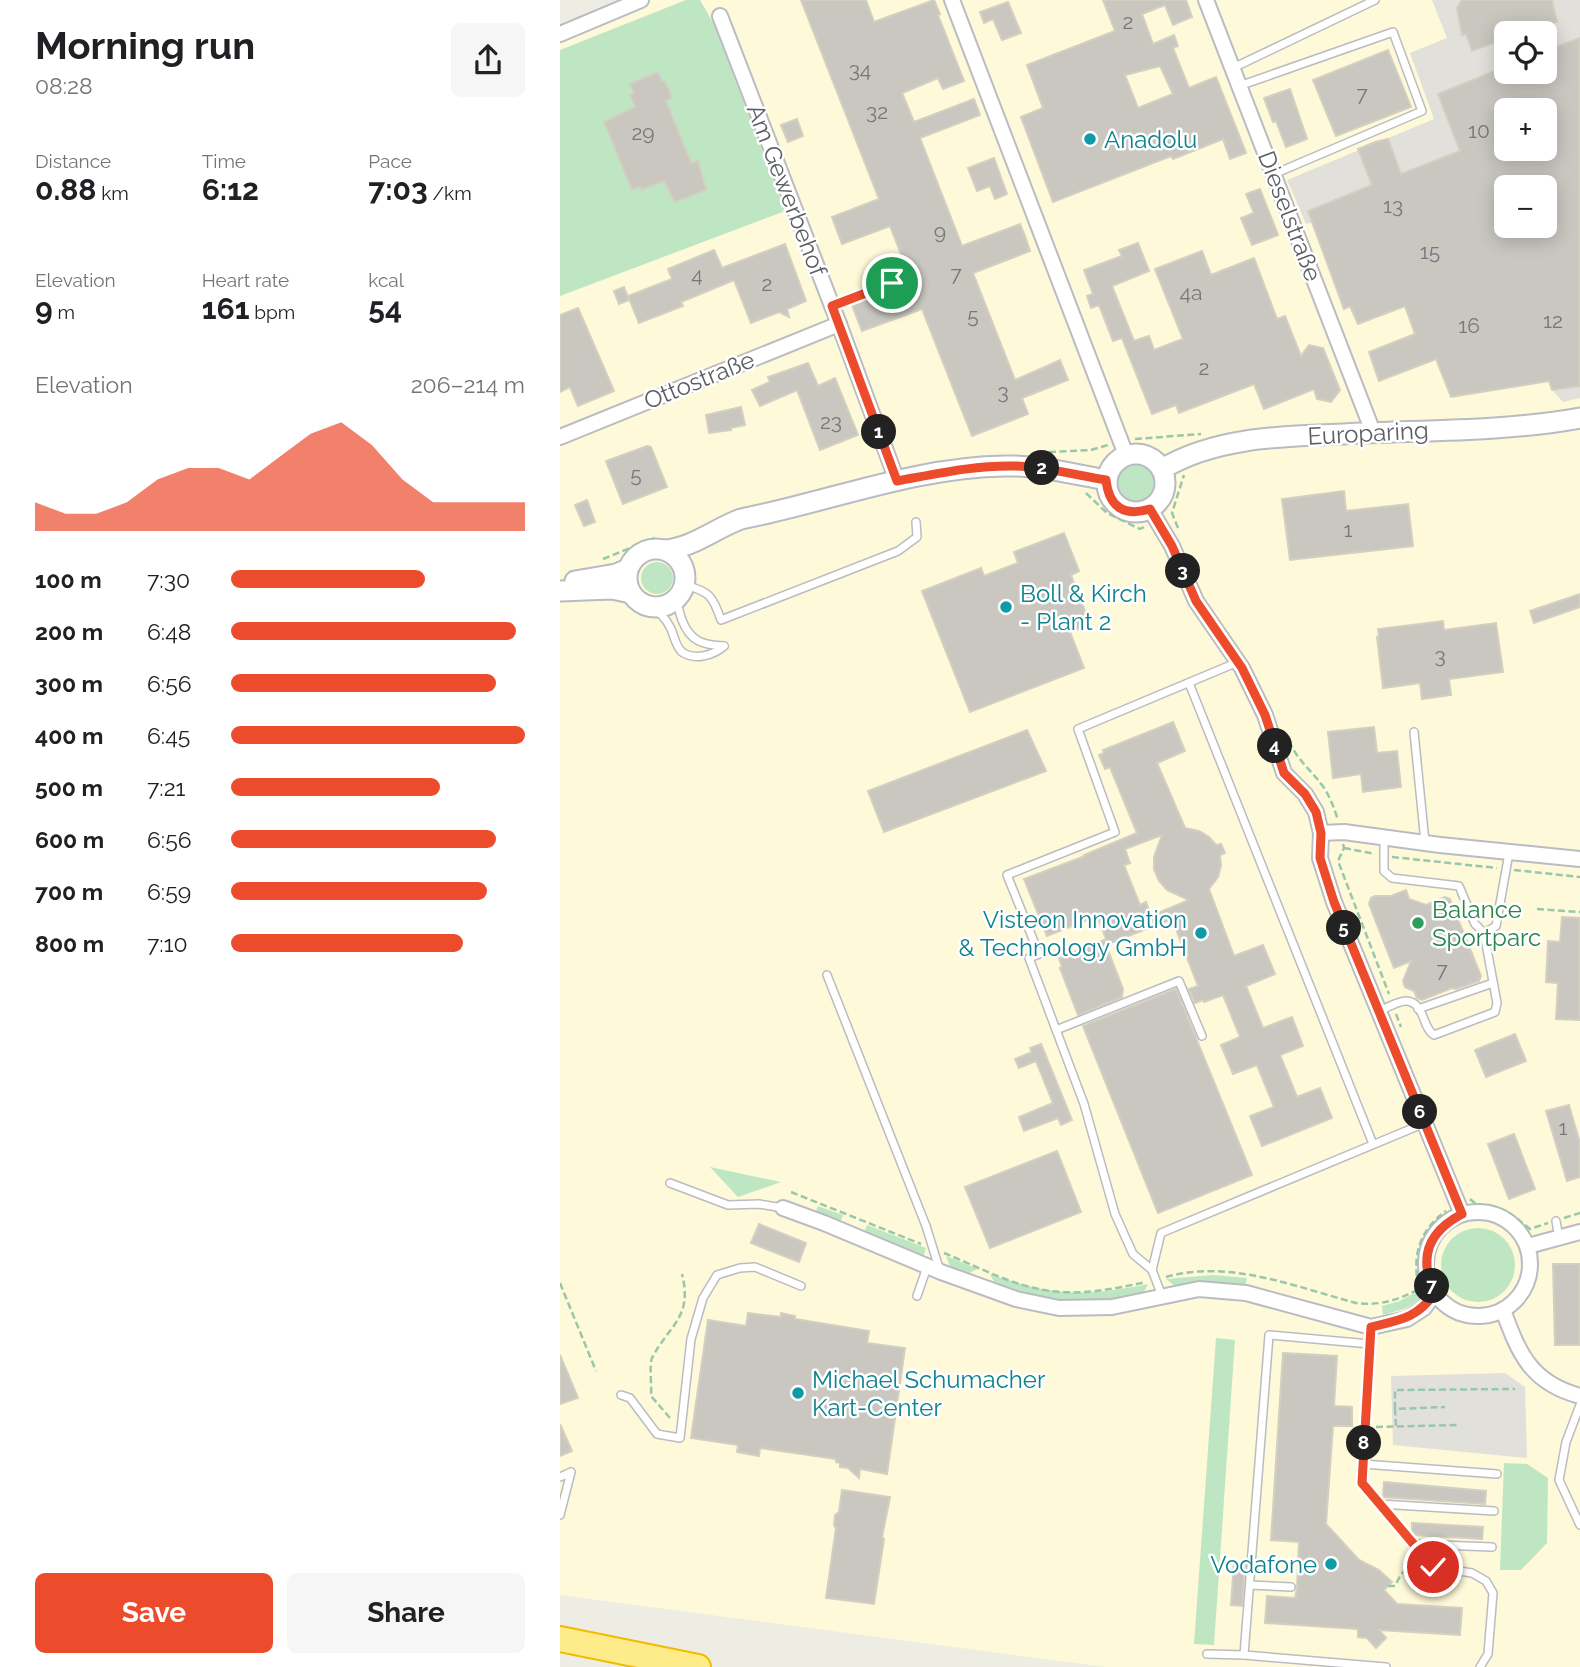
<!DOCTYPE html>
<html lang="en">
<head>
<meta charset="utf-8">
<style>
  :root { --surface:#fff; --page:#f6f6f6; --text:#202124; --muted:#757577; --accent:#ec4c2c }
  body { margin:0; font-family:Raleway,sans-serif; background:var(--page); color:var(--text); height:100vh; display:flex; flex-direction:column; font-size:26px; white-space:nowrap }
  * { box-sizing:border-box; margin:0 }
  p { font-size:23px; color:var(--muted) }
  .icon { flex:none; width:38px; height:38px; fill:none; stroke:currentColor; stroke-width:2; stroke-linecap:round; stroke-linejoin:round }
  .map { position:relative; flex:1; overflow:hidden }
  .details { display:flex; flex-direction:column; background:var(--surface); width:560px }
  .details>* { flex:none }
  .controls { position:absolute; left:934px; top:21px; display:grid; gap:14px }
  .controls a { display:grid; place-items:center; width:63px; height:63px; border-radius:10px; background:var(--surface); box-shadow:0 4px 18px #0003; font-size:35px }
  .pin { position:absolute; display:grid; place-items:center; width:60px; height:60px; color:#fff; margin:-30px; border:4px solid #fff; border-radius:50%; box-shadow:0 2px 7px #0007 }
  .km { position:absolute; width:35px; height:35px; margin:-18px; border-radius:50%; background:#222; color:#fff; font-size:19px; line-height:35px; text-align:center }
  .round { display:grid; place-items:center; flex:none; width:74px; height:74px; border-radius:10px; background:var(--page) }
  .head { display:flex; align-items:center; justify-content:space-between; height:119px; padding:0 35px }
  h1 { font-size:38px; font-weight:700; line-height:52px }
  .stats { display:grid; grid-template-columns:repeat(3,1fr); gap:10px; height:119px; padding:7px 35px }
  .stats div { display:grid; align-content:center }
  .stats b { font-size:30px; font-weight:700 }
  .stats small { font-size:19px; font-weight:400 }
  .stats p { font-size:19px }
  .chart { height:196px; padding:14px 35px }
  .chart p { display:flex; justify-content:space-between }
  .chart svg { width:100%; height:126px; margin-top:7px; fill:var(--accent); opacity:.7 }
  .button { display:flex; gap:14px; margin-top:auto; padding:14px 35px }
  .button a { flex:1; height:80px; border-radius:10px; background:var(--accent); color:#fff; font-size:28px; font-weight:700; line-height:80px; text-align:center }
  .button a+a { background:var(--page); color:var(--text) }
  ul { padding:0 35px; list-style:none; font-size:23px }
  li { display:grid; grid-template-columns:112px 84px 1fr; align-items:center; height:52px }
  li i { height:18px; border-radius:9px; background:var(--accent) }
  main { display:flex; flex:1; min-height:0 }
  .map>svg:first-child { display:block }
  .commercial { fill:#fef9d8; fill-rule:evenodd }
  .industrial { fill:#e2e0db; fill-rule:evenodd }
  .green { fill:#bfe6c3 }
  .building { fill:#c9c7c0; stroke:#d3cfc1; stroke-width:2; fill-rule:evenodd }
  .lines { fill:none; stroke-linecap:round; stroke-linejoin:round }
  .lane-casing { stroke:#bbbcc2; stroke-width:10 }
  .street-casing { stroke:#bbbcc2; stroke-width:18 }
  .secondary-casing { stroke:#b9bbc2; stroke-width:23 }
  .highway-casing { stroke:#f1bb00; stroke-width:28 }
  .path { stroke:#98c7aa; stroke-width:2.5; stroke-dasharray:7 3.5; stroke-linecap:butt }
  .lane { stroke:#fff; stroke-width:7 }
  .street { stroke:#fff; stroke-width:14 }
  .secondary { stroke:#fff; stroke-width:19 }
  .highway { stroke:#feeb8a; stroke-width:24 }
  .route-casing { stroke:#fff; stroke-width:14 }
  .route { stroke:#ec4c2c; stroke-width:9 }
  .culture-dot { fill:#0f9aa8; stroke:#fff; stroke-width:2.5 }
  .leisure-dot { fill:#2e9e5b; stroke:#fff; stroke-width:2.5 }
  .labels { text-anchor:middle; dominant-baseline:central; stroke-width:5; stroke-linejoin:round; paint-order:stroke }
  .number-label { font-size:21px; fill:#76787b }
  .culture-label { font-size:24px; fill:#0d838f; stroke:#fff; text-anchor:start }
  .street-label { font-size:24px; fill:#5b5e64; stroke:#fff }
  .leisure-label { font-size:24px; fill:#27864d; stroke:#fff; text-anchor:start }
</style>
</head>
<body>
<main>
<section class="details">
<div class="head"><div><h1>Morning run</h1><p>08:28</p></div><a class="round"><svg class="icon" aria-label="share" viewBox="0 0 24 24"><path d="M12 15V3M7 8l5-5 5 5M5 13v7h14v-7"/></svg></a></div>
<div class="stats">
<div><p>Distance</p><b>0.88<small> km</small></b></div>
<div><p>Time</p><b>6:12</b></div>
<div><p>Pace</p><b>7:03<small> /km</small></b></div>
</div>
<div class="stats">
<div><p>Elevation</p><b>9<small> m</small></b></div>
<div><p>Heart rate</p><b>161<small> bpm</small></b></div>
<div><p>kcal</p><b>54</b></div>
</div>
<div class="chart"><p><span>Elevation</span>206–214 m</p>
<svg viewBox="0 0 160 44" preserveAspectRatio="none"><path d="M0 44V34L10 38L20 38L30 34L40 26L50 22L60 22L70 26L80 18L90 10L100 6L110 14L120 26L130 34L140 34L150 34L160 34V44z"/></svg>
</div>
<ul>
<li><b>100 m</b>7:30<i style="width:66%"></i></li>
<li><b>200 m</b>6:48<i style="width:97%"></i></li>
<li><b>300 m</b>6:56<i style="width:90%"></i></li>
<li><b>400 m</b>6:45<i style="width:100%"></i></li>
<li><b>500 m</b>7:21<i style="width:71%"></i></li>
<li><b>600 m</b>6:56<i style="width:90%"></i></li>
<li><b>700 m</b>6:59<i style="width:87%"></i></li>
<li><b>800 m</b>7:10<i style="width:79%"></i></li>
</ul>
<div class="button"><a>Save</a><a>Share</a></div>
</section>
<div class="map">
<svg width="1020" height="1667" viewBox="0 0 1020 1667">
  <rect width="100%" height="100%" fill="#eeede3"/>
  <path class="commercial" d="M63,0H1020V1667H546L0,1595V25ZM947,33H985V72H947ZM947,110H985V149H947ZM947,187H985V226H947Z"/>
  <g class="industrial">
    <path d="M872,0H1020V398L1003,402L992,390L940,255L752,222L746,224L727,180L874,119L850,53L887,38ZM947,33H985V72H947ZM947,110H985V149H947ZM947,187H985V226H947Z"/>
    <path d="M945,1373L965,1387L967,1458L833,1445L831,1376Z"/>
  </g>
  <g class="green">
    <path d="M126,0H140L154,24L225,211L0,296V50Z"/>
    <circle cx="576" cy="483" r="19"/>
    <circle cx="97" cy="578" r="16"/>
    <path d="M150,1167L221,1182L178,1197Z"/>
    <path d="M258,1206L283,1215L280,1223L255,1214Z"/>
    <path d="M307,1225L366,1248L363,1257L304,1233Z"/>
    <circle cx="918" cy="1265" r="37"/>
    <path d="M386,1256L418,1269L406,1274L391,1269Z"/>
    <path d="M430,1274C492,1296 525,1297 588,1284L583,1294C528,1306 490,1304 436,1286Z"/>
    <path d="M653,1275L687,1278L685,1287H616L606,1279Z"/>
    <path d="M858,1291L862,1299L844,1309L823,1315L822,1306L840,1301Z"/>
    <path d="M656,1338L675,1340L654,1645L634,1644Z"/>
    <path d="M944,1463L967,1464L988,1478L987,1543L961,1570H940Z"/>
  </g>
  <g class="building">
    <path d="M241,0H306L314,22L374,0L380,14L378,15L404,81L383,89L378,78L342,93L354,122L414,99L420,115L360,138L402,246L460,224L465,236L470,251L413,273L455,380L500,360L508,380L462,398L468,414L412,436L362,309L302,331L292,305L352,282L330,226L282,244L272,217L319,199Z"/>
    <path d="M543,0H626L632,17L613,25L605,5L582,14L593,44L614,35L618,46L613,48L629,88L656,77L686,153L670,159L663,139L613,159L611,156L493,202L461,117L483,108L467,65L555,31ZM600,66L613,94L578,108L565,75Z"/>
    <path d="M902,0H992L997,22L980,25L983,33H966L964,29L945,33L946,38L912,51L906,34L902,35L897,8Z"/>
    <path d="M448,2L461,33L442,40L433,19L424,23L420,12Z"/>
    <path d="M1020,38V386L992,390L989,381L891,397L876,359L819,381L809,352L855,334L845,306L798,324L790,306L784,309L748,211L812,185L798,149L815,142L828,139L841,174L900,151L878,94L947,66V72H985V51ZM947,110H985V149H947ZM947,187H985V226H947Z"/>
    <path d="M828,50L851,107L776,136L753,80Z"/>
    <path d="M98,72L102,82L105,81L112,98L106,101L131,163L138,161L146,190L115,202L104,181L81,190L80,187L72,190L44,122L75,107L70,95L74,93L70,84Z"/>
    <path d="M730,89L747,139L726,147L716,121L713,122L704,98Z"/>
    <path d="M237,119L243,136L228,142L221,125Z"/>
    <path d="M434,158L447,194L435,199L430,186L417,191L408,168Z"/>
    <path d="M700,189L718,235L692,245L681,218L694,213L686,194Z"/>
    <path d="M578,243L589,271L552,286L574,341L589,336L594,350L623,339L595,269L642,251L651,275L694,258L717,319L725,316L741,356L749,345L763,348L780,390L771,402L757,399L754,389L704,409L694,384L619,413L616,405L592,414L562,338L553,341L539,305L531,308L527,296L533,294L524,270L562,256L559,250Z"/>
    <path d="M225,244L246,301L227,309L229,317L219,312L191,323L174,280L121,302L123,306L79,323L68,296L112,279L108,269L154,250L162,268Z"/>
    <path d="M64,287L69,300L59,304L54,291Z"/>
    <path d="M18,308L54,391L18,406L10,387L0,392V315Z"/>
    <path d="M248,363L258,386L275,378L298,435L260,450L237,390L200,406L192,390L210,382L208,377Z"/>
    <path d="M181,407L185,425L170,428L171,430L149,433L146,415Z"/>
    <path d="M87,446L91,447L107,487L63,504L46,461Z"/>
    <path d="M784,491L786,511L848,504L853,546L730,560L722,499Z"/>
    <path d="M27,500L35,522L24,526L15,505Z"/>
    <path d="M504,533L519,571L511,575L530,624L510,632L524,668L410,712L362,591L421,568L424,576L458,563L454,552Z"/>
    <path d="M1020,594V607L974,623L970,611Z"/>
    <path d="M883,621L884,630L936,623L943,672L889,679L891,695L862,699L860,683L823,688L817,637H819L818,629Z"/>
    <path d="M613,722L625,751L597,763L625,828L639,831L649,837L656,845L661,844L665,853L660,855L661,866L658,877L649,889L674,956L703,945L715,974L686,986L703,1028L732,1017L743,1046L720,1055L737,1097L760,1088L772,1118L702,1146L690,1116L714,1107L697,1065L673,1074L661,1045L680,1037L663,995L644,1002L643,1000L635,1003L629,989L638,986L612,919L548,944L537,916L487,936L464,879L525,856L524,855L577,833L550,767L545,769L539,755L544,753L543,750ZM602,835L594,857V869L599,881L607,890L629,900L591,916L586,902L580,905L564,865L570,863L565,849Z"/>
    <path d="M814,727L817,753L837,751L841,787L803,792L801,774L773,778L768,732Z"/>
    <path d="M467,730L486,771L324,832L308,791Z"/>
    <path d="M846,890L849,899L866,905L885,897L890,899L921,976L919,981L896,989L892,988L862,1000L857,998L854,991L845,987L843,981L851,961L834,968L809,904L811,898L815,896H831Z"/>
    <path d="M1002,917L1020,918V1020L996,1019L998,983L986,982L988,941L1000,942Z"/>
    <path d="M544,940L563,989L562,997L518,1015L500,968L502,967L499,958Z"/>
    <path d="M616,989L692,1175L598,1213L523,1026Z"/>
    <path d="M955,1034L966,1061L926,1077L915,1050Z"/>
    <path d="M481,1044L512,1120L501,1125L498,1118L464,1131L459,1117L493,1103L476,1061L459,1068L455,1059L472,1052L470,1048Z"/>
    <path d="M1009,1105L1020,1143V1177L1007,1181L986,1111Z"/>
    <path d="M954,1134L975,1189L949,1199L928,1144Z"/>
    <path d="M497,1151L521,1212L430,1248L405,1187Z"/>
    <path d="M199,1224L246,1243L239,1262L191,1243Z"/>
    <path d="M993,1264H1020V1345H995Z"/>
    <path d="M188,1313L221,1317V1313L235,1316V1319L309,1331L307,1343L345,1348L327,1474L300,1469L299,1478L288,1468L280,1467V1463L276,1462V1459L200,1448L199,1456L177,1452L178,1445L131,1438L148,1320L186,1326Z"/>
    <path d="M723,1353L777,1356L774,1406L792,1407V1426H773L766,1524L799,1560L819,1570L832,1582L824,1590L837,1604L902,1608L900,1635L819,1630L826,1638L816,1648L807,1638L798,1637V1629L705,1623L707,1596L735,1598L737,1588L739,1542L711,1540Z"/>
    <path d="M0,1355L18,1398L0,1404Z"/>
    <path d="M0,1424L12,1451L0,1456Z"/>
    <path d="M824,1482L926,1491L925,1504L823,1497Z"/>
    <path d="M282,1490L330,1497L322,1537L324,1539L314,1604L266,1598L276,1528L274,1525L275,1515L279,1512Z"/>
    <path d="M852,1523L923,1527L922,1539L854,1535L852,1532Z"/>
    <path d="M674,1562L685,1563L682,1606L671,1605Z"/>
  </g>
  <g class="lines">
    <defs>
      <g id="lane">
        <path d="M673,68L815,0"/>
        <path d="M679,86L833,32L862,111L714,174"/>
        <path d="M272,306L332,283"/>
        <path d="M124,585C149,591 153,596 161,620L338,551L357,537L356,522"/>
        <path d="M118,596C117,605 119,611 122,620C130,641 142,645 164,646"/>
        <path d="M90,606C99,612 105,617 110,627C114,634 115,646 122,652C135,661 154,655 164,646"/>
        <path d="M629,683L813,1144"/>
        <path d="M854,732L865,842"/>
        <path d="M824,838V871L832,878L899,886L915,924L924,933L936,926L949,853"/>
        <path d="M267,975L366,1226L380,1271"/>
        <path d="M858,1009L933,983"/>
        <path d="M819,1011C827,1008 839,1000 847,1001C865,1003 862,1028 874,1035L935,1012L937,1003L924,933"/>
        <path d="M496,1030L619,981L642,1036"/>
        <path d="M110,1183L168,1205L199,1204L223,1208"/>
        <path d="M996,1221L999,1238"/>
        <path d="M592,1270L573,1254L555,1214L524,1104L469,958L479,954L447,875L555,832L518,729L678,662"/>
        <path d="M357,1296L367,1267"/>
        <path d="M602,1296L592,1270L601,1233L865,1123"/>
        <path d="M811,1327L802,1483L873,1567L912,1573L926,1581L933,1593L928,1654L920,1667"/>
        <path d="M810,1344L709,1335L684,1655L826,1667"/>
        <path d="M61,1395L70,1398L97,1434L120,1438L131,1339L143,1298L157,1275L180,1268L195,1267L241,1286"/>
        <path d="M1020,1405L1006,1442L999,1480L1020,1525"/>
        <path d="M803,1464L937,1474"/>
        <path d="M0,1477L11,1472L0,1515"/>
        <path d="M820,1504L934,1511"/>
        <path d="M854,1544L932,1547"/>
        <path d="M690,1585L731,1587"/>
        <path d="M647,1654L684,1655"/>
      </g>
      <g id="street">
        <path d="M392,0L566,455"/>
        <path d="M646,0L813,432"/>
        <path d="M160,16L279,324L337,481"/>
        <path d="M0,34L81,0"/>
        <path d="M0,437L279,324"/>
        <path d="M590,509L612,546L636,601L682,668L705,715L724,773L745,794L756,812L761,833L760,858L774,902L902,1214"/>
        <path d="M761,833L784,832L880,845L1020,859"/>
        <path d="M223,1208L264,1223L381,1272L456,1299L499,1308L552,1307L639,1289L686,1293L811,1327L847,1319L864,1308L875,1293"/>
        <circle cx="918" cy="1264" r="52"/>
        <path d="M968,1246L1020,1232"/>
        <path d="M943,1310C959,1354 971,1383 1020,1396"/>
      </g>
      <g id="secondary">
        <circle cx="576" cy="483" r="29"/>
        <path d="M602,469C655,437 723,436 784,434C862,430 943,432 1020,418"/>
        <circle cx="96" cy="578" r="29"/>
        <path d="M105,550C132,548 156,528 181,519C268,502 355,467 445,466C479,465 513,474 546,480"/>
        <path d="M15,581L56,574L68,569"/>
        <path d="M0,591L52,589L71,593"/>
      </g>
      <path id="highway" d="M0,1639L138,1667"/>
    </defs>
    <use href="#lane" class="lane-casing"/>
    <use href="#street" class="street-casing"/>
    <use href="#secondary" class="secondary-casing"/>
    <use href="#highway" class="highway-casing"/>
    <g class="path">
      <path d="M575,439L641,434"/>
      <path d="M489,452L531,450L548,445"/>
      <path d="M526,493L547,513L580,529L584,527"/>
      <path d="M618,528L612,513L624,475"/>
      <path d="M43,559L95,538"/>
      <path d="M729,741C738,761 750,769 762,785C770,796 774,808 778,820"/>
      <path d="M783,844L784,848L778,861L829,994"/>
      <path d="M784,848L815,854"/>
      <path d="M832,857L937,868"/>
      <path d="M954,870L1020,877"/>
      <path d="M977,909L1020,912"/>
      <path d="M836,1014L841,1027"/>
      <path d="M231,1192L361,1244"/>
      <path d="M910,1199L917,1205C942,1205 951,1214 970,1229L988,1223"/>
      <path d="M1004,1218L1020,1213"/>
      <path d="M384,1253C421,1268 460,1290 501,1292C530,1294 558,1288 586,1282"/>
      <path d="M606,1277C669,1259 736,1287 796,1303C820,1306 838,1300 859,1289C852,1257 858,1231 886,1211"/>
      <path d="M0,1283L36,1371"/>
      <path d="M835,1409V1390L955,1389"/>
      <path d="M110,1418L91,1396C92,1387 89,1365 92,1358C109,1325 133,1318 122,1274"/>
      <path d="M836,1426L835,1409L885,1407"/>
      <path d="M816,1427L900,1425"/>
      <path d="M828,1586H835L841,1574L856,1563"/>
    </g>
    <use href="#lane" class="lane"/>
    <use href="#street" class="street"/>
    <use href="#secondary" class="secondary"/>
    <use href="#highway" class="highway"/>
  </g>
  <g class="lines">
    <defs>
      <path id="route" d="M332,283L272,306L337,481C376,474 415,465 455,466C486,467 516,475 546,480C549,507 564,517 590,509L612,546L636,601L682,668L705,715L724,773L745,794L756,812L761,833L760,858L774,902L902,1214C868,1232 858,1258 875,1293C856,1319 840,1320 811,1327L802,1483L873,1567"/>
    </defs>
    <use href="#route" class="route-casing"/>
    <use href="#route" class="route"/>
  </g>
  <g class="culture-dot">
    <circle cx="530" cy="139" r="7"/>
    <circle cx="446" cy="607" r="7"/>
    <circle cx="641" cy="933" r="7"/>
    <circle cx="238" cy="1393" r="7"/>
    <circle cx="771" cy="1564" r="7"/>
  </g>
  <circle class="leisure-dot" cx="858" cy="923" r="7"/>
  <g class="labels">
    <g class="number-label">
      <text x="568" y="21">2</text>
      <text x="300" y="69">34</text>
      <text x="802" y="93">7</text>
      <text x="317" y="111">32</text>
      <text x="919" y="130">10</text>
      <text x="83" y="132">29</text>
      <text x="833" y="205">13</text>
      <text x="380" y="231">9</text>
      <text x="870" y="251">15</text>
      <text x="396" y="273">7</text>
      <text x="137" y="274">4</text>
      <text x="207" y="283">2</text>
      <text x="631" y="292">4a</text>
      <text x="413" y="315">5</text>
      <text x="993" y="320">12</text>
      <text x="909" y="325">16</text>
      <text x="644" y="367">2</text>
      <text x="443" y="391">3</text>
      <text x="271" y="421">23</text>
      <text x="76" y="474">5</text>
      <text x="788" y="529">1</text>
      <text x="880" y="655">3</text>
      <text x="882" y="969">7</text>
      <text x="1003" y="1127">1</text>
    </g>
    <g class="culture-label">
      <text x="544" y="139">Anadolu</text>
      <text x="460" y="593">Boll &amp; Kirch<tspan x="460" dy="28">- Plant 2</tspan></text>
      <text x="627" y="919" text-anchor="end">Visteon Innovation<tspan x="627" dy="28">&amp; Technology GmbH</tspan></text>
      <text x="252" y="1379">Michael Schumacher<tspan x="252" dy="28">Kart-Center</tspan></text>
      <text x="757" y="1564" text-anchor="end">Vodafone</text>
    </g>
    <g class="street-label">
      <text transform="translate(227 190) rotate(69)">Am Gewerbehof</text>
      <text transform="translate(730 216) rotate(69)">Dieselstraße</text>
      <text transform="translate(139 380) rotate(-22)">Ottostraße</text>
      <text transform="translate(808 433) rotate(-3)">Europaring</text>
    </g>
    <g class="leisure-label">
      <text x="872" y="909">Balance<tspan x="872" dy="28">Sportparc</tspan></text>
    </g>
  </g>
</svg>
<div class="controls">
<a><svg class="icon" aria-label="locate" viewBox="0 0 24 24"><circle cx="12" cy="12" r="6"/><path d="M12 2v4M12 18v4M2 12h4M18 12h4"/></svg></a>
<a>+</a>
<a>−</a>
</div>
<div class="pin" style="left:332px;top:283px;background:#1e9e55"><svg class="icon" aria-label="arrive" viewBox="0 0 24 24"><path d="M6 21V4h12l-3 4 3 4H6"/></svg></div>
<div class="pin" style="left:873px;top:1567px;background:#d93025"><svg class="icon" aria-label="check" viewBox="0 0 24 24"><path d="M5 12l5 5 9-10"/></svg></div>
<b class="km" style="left:319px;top:432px">1</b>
<b class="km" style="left:482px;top:468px">2</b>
<b class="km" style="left:623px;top:571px">3</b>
<b class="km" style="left:715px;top:746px">4</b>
<b class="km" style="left:784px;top:928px">5</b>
<b class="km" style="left:860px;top:1112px">6</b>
<b class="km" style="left:872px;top:1286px">7</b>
<b class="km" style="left:804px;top:1443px">8</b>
</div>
</main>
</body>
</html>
